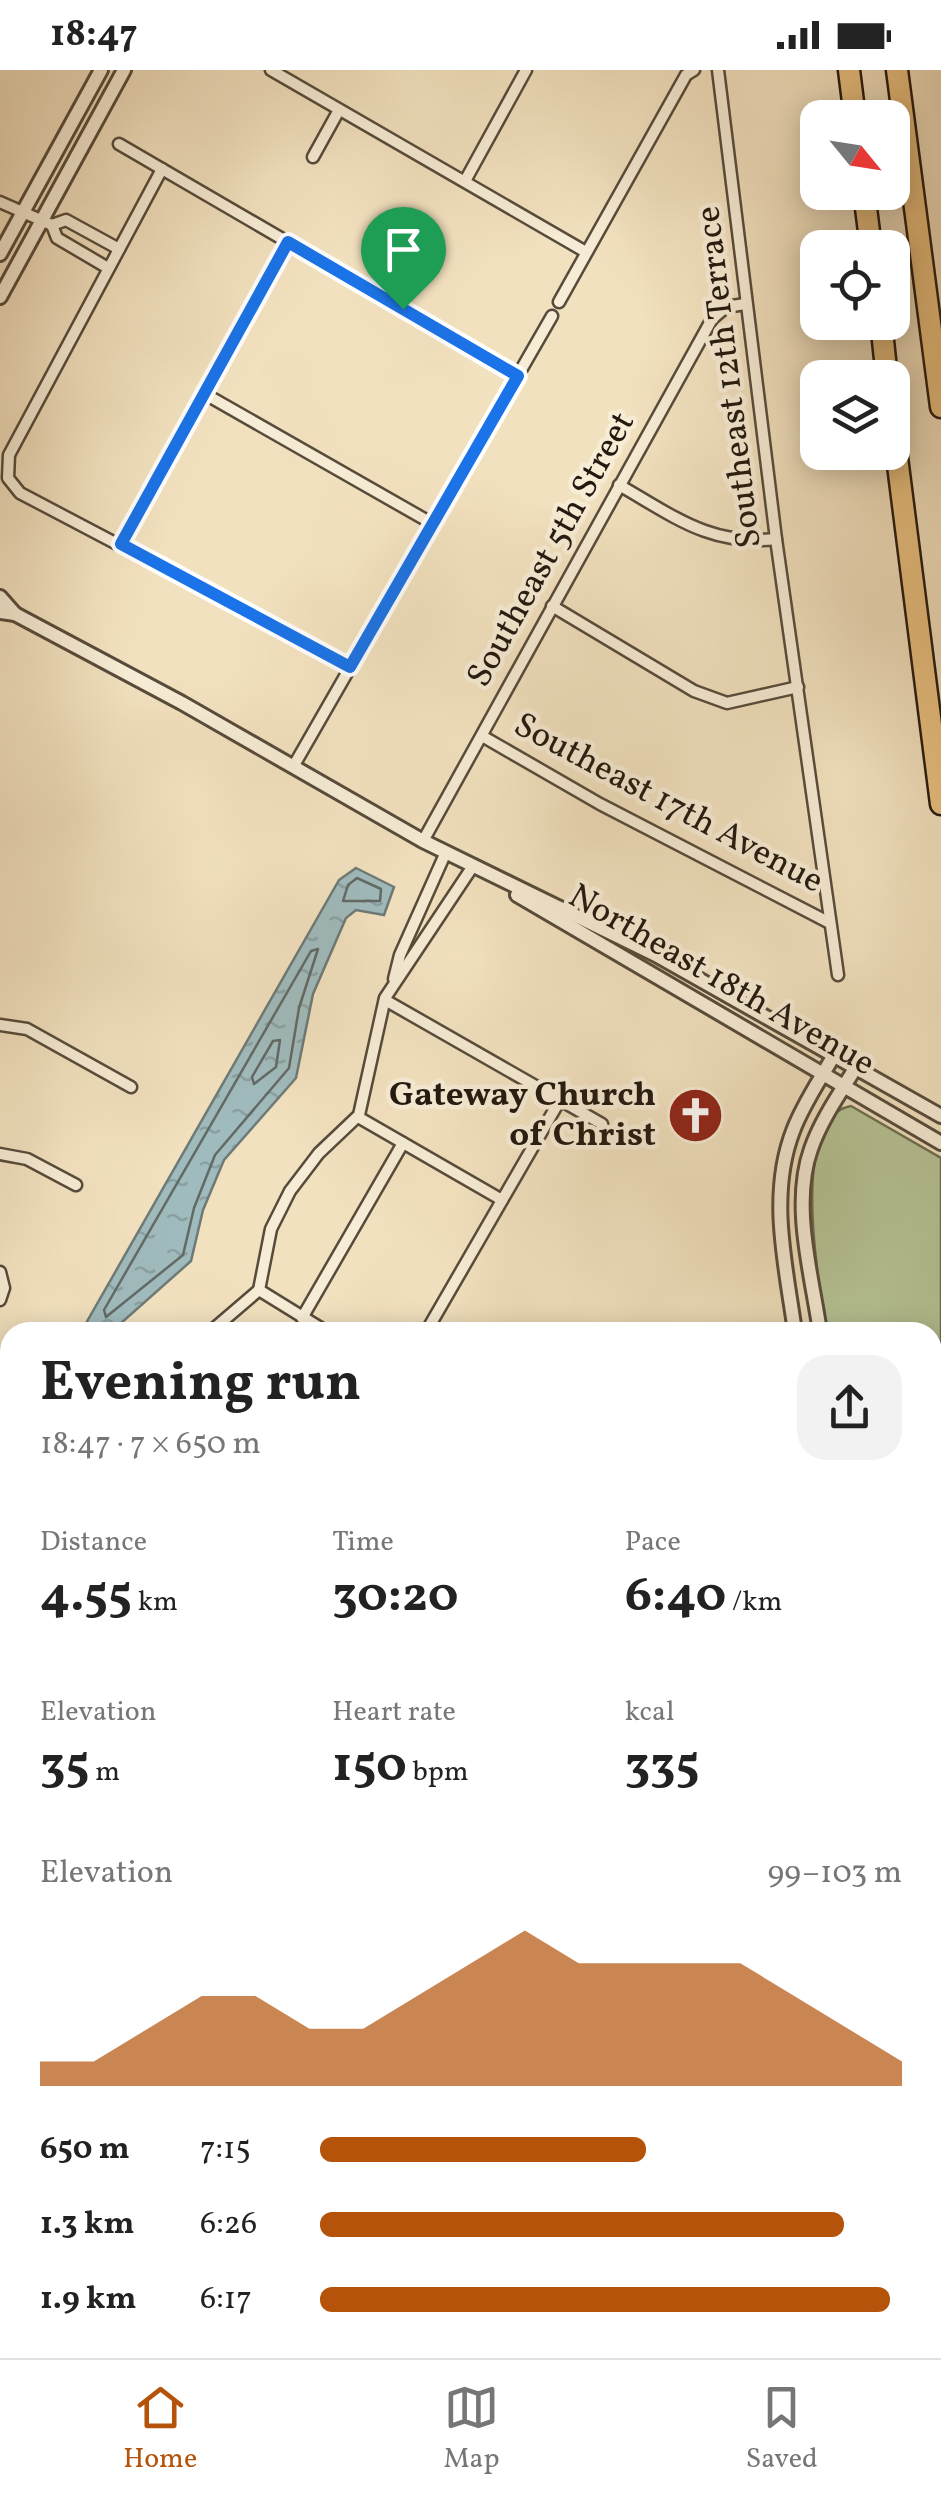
<!DOCTYPE html>
<html lang="en">
<head>
<meta charset="utf-8">
<style>
  :root { --surface:#fff; --page:#f2f2f2; --text:#222; --muted:#767676; --line:#e0e0e0; --accent:#b45309 }
  body { margin:0; font-family:Vollkorn,serif; background:var(--page); color:var(--text); height:100vh; display:flex; flex-direction:column; font-size:38px; white-space:nowrap }
  * { box-sizing:border-box; margin:0 }
  p { font-size:32px; color:var(--muted) }
  .icon { flex:none; width:55px; height:55px; fill:none; stroke:currentColor; stroke-width:2; stroke-linecap:round; stroke-linejoin:round }
  .map { position:relative; flex:1; overflow:hidden }
  .drawer { position:absolute; left:0px; top:1252px; width:942px; height:1038px; display:flex; flex-direction:column; background:var(--surface); border-radius:30px 30px 0 0; box-shadow:0 5px 25px #0003 }
  .drawer>* { flex:none }
  .needle { width:65px; rotate:120deg }
  .buttons { position:absolute; left:800px; top:30px; display:grid; gap:20px }
  .buttons a { display:grid; place-items:center; width:110px; height:110px; border-radius:20px; background:var(--surface); box-shadow:0 5px 25px #0003; font-size:50px }
  .pin { position:absolute; display:grid; place-items:center; width:85px; height:85px; color:#fff; margin:-102px -42px; border-radius:50% 50% 50% 0; rotate:-45deg; box-shadow:0 0 10px #0007 }
  .pin .icon { rotate:45deg }
  .round { display:grid; place-items:center; flex:none; width:105px; height:105px; border-radius:30px; background:var(--page) }
  .headline { display:flex; align-items:center; justify-content:space-between; height:170px; padding:0 40px }
  h1 { font-size:55px; font-weight:700; line-height:75px }
  .figures { display:grid; grid-template-columns:repeat(3,1fr); gap:15px; height:170px; padding:10px 40px }
  .figures div { display:grid; align-content:center }
  .figures b { font-size:50px; font-weight:700 }
  .figures small { font-size:28px; font-weight:400 }
  .figures p { font-size:28px }
  .chart { height:280px; padding:20px 40px }
  .chart p { display:flex; justify-content:space-between }
  .chart svg { width:100%; height:180px; margin-top:10px; fill:var(--accent); opacity:.7 }
  ul { padding:0 40px; list-style:none; font-size:32px }
  li { display:grid; grid-template-columns:160px 120px 1fr; align-items:center; height:75px }
  li i { height:25px; border-radius:12px; background:var(--accent) }
  .status { display:flex; justify-content:space-between; align-items:center; height:70px; padding:0 50px; background:var(--surface); direction:ltr }
  .status svg { height:28px; fill:currentColor }
  .tabs { display:flex; justify-content:space-around; align-items:center; height:140px; border-top:2px solid var(--line); background:var(--surface); font-size:28px; color:var(--muted) }
  .tabs a { display:grid; justify-items:center; gap:5px }
  .tabs .selected { color:var(--accent) }
  .map>svg:first-child { display:block }
  .grass { fill:#b6c395; stroke:#6c6e52; stroke-width:2.5 }
  .forest { fill:url(#forest-crowns); stroke:#6c6e52; stroke-width:2.5 }
  .water { fill:url(#water-ripples); stroke:#6e7a77; stroke-width:2.5 }
  .lines { fill:none; stroke-linecap:round; stroke-linejoin:round }
  .shore { stroke:#626a66; stroke-width:2.5 }
  .minor-casing { stroke:#574b3b; stroke-width:15 }
  .tertiary-casing { stroke:#574b3b; stroke-width:18 }
  .motorway-casing { stroke:#23190f; stroke-width:25 }
  .minor { stroke:#f7ecd5; stroke-width:10 }
  .tertiary { stroke:#f7ecd5; stroke-width:12 }
  .motorway { stroke:#e9c080; stroke-width:20 }
  .route-casing { stroke:#fff; stroke-width:20 }
  .route { stroke:#1a73e8; stroke-width:12 }
  .labels { text-anchor:middle; dominant-baseline:central; stroke-width:9; stroke-linejoin:round; paint-order:stroke }
  .street-label { font-size:35px; fill:#23190f; stroke:#f7ecd5 }
  .poi-label { font-size:35px; font-weight:bold; fill:#23190f; stroke:#f7ecd5; text-anchor:end }
</style>
</head>
<body>
<div class="status"><b>18:47</b><svg viewBox="0 0 49 12"><path d="M0 12V9h3v3zM5 12V6h3v6zM10 12V3h3v9zM15 12V0h3v12zM26 1h20v11H26zM47 4h2v5h-2z"/></svg></div>
<div class="map">
<svg width="941" height="2288" viewBox="0 0 941 2288">
  <defs>
    <pattern id="forest-crowns" width="20" height="18" patternUnits="userSpaceOnUse" patternTransform="scale(2.5)"><rect width="20" height="18" fill="#b6c395"/><path d="M2 6a3 3 0 1 1 6 0M12 15a3 3 0 1 1 6 0" fill="none" stroke="#9ca77f"/></pattern>
    <pattern id="water-ripples" width="26" height="14" patternUnits="userSpaceOnUse" patternTransform="scale(2.5)"><rect width="26" height="14" fill="#a0bbbd"/><path d="M2 4q2-2 4 0t4 0M15 11q2-2 4 0t4 0" fill="none" stroke="#8aa0a1"/></pattern>
  </defs>
  <rect width="100%" height="100%" fill="#f2e1bf"/>
  <filter id="stains"><feTurbulence type="fractalNoise" baseFrequency=".002" numOctaves="4"/><feColorMatrix values="0 0 0 0 .2 0 0 0 0 .09 0 0 0 0 .02 0 0 0 .5 -.17"/></filter>
  <radialGradient id="worn" r=".72"><stop offset=".6" stop-color="#630" stop-opacity="0"/><stop offset="1" stop-color="#630" stop-opacity=".3"/></radialGradient>
  <path class="grass" d="M851,1036L941,1088V2233L932,2229V1262H826C820,1220 787,1047 851,1036Z"/>
  <g class="forest">
    <path d="M10,1731V2092L0,2110V1749Z"/>
    <path d="M602,2280H858L854,2288H597Z"/>
  </g>
  <path class="water" d="M356,798L394,817L384,845L356,840L346,848L313,924L296,1008L224,1090L203,1140L191,1191L111,1262H81L339,810Z"/>
  <g class="lines">
    <g class="shore">
      <path d="M357,808L381,819L380,831H343L348,815Z"/>
      <path d="M318,879L299,938L289,998L215,1085L194,1138L183,1185L106,1247L104,1240L311,881Z"/>
      <path d="M280,970L276,997L254,1014L252,1007L273,971Z"/>
    </g>
    <defs>
      <g id="minor">
        <path d="M271,0L586,182"/>
        <path d="M718,0L776,469L838,905"/>
        <path d="M119,74L518,306"/>
        <path d="M313,87L339,40"/>
        <path d="M162,99L9,385L8,408L20,423L351,597"/>
        <path d="M465,111L526,0"/>
        <path d="M0,132L52,155L57,168L108,198"/>
        <path d="M52,155L66,150L119,179"/>
        <path d="M559,232L686,5L694,0"/>
        <path d="M205,324L433,454"/>
        <path d="M619,415C675,447 710,476 776,469"/>
        <path d="M121,473L288,172"/>
        <path d="M552,536L694,621L727,633L798,617"/>
        <path d="M482,666L600,734L828,852"/>
        <path d="M293,697L552,246"/>
        <path d="M423,771L712,249L726,237L745,234"/>
        <path d="M394,909L400,885L446,782"/>
        <path d="M385,930L602,1054"/>
        <path d="M0,955L27,959L131,1017"/>
        <path d="M358,1047L502,1130"/>
        <path d="M0,1084L27,1089L76,1115"/>
        <path d="M0,1202L4,1218L0,1230"/>
        <path d="M259,1220L271,1159L290,1121L319,1083L359,1045L385,928L473,796"/>
        <path d="M259,1220L327,1262"/>
        <path d="M302,1248L403,1073"/>
        <path d="M210,1262L259,1220"/>
        <path d="M426,1262L560,1030"/>
        <path d="M0,1524L10,1529"/>
        <path d="M932,2242L941,2246"/>
        <path d="M182,2280L193,2288"/>
        <path d="M440,2288L444,2280"/>
      </g>
      <g id="tertiary">
        <path d="M0,184L101,0"/>
        <path d="M0,227L124,0"/>
        <path d="M0,527L15,544"/>
        <path d="M0,542L15,544L182,633L423,771L656,885L941,1046"/>
        <path d="M517,825L941,1073"/>
        <path d="M795,1262C786,1196 768,1126 793,1061C803,1034 820,1010 834,985"/>
        <path d="M820,1262C812,1205 791,1135 811,1079C821,1050 840,1023 856,997"/>
        <path d="M545,2288L550,2280"/>
        <path d="M574,2288L578,2280"/>
      </g>
      <g id="motorway">
        <path d="M849,0L855,48"/>
        <path d="M897,0L941,337"/>
        <path d="M864,122L871,178"/>
        <path d="M881,252L887,308"/>
        <path d="M892,348L941,734"/>
      </g>
    </defs>
    <use href="#minor" class="minor-casing"/>
    <use href="#tertiary" class="tertiary-casing"/>
    <use href="#motorway" class="motorway-casing"/>
    <use href="#minor" class="minor"/>
    <use href="#tertiary" class="tertiary"/>
    <use href="#motorway" class="motorway"/>
  </g>
  <g class="lines">
    <defs>
      <path id="route" d="M288,172L518,306L350,597L121,474Z"/>
    </defs>
    <use href="#route" class="route-casing"/>
    <use href="#route" class="route"/>
  </g>
  <defs>
    <symbol id="church-disc" viewBox="-11 -11 22 22"><circle r="9.5" fill="#8f2418" stroke="#f7ecd5"/><path d="M-1.2-6h2.4v3.5h3.3v2.4h-3.3V6h-2.4V-.1h-3.3v-2.4h3.3Z" fill="#fff"/></symbol>
  </defs>
  <g fill-rule="evenodd">
    <use href="#church-disc" x="664" y="1014" width="63" height="63"/>
  </g>
  <g class="labels">
    <g class="street-label">
      <text transform="translate(730 307) rotate(-97)">Southeast 12th Terrace</text>
      <text transform="translate(552 480) rotate(-61)">Southeast 5th Street</text>
      <text transform="translate(668 734) rotate(28)">Southeast 17th Avenue</text>
      <text transform="translate(721 911) rotate(30)">Northeast 18th Avenue</text>
    </g>
    <g class="poi-label">
      <text x="656" y="1026">Gateway Church<tspan x="656" dy="40">of Christ</tspan></text>
    </g>
  </g>
  <rect width="100%" height="100%" filter="url(#stains)"/>
  <rect width="100%" height="100%" fill="url(#worn)"/>
</svg>
<div class="buttons">
<a><svg class="needle" viewBox="-14 -14 28 28"><path d="M0-13l5 13h-10z" fill="#e53935"/><path d="M0 13l5-13h-10z" fill="#767676"/></svg></a>
<a><svg class="icon" aria-label="locate" viewBox="0 0 24 24"><circle cx="12" cy="12" r="6"/><path d="M12 2v4M12 18v4M2 12h4M18 12h4"/></svg></a>
<a><svg class="icon" aria-label="layers" viewBox="0 0 24 24"><path d="M12 4l9 5-9 5-9-5zM3 14l9 5 9-5"/></svg></a>
</div>
<div class="pin" style="left:403px;top:239px;background:#1e9e55"><svg class="icon" aria-label="arrive" viewBox="0 0 24 24"><path d="M6 21V4h12l-3 4 3 4H6"/></svg></div>
<section class="drawer">
<div class="headline"><div><h1>Evening run</h1><p>18:47 · 7 × 650 m</p></div><a class="round"><svg class="icon" aria-label="share" viewBox="0 0 24 24"><path d="M12 15V3M7 8l5-5 5 5M5 13v7h14v-7"/></svg></a></div>
<div class="figures">
<div><p>Distance</p><b>4.55<small> km</small></b></div>
<div><p>Time</p><b>30:20</b></div>
<div><p>Pace</p><b>6:40<small> /km</small></b></div>
</div>
<div class="figures">
<div><p>Elevation</p><b>35<small> m</small></b></div>
<div><p>Heart rate</p><b>150<small> bpm</small></b></div>
<div><p>kcal</p><b>335</b></div>
</div>
<div class="chart"><p><span>Elevation</span>99–103 m</p>
<svg viewBox="0 0 160 44" preserveAspectRatio="none"><path d="M0 44V38L10 38L20 30L30 22L40 22L50 30L60 30L70 22L80 14L90 6L100 14L110 14L120 14L130 14L140 22L150 30L160 38V44z"/></svg>
</div>
<ul>
<li><b>650 m</b>7:15<i style="width:56%"></i></li>
<li><b>1.3 km</b>6:26<i style="width:90%"></i></li>
<li><b>1.9 km</b>6:17<i style="width:98%"></i></li>
</ul>
</section>
</div>
<nav class="tabs">
<a class="selected"><svg class="icon" aria-label="home" viewBox="0 0 24 24"><path d="M3 11l9-7 9 7M6 9v11h12V9"/></svg>Home</a>
<a><svg class="icon" aria-label="map" viewBox="0 0 24 24"><path d="M3 6l6-2 6 2 6-2v14l-6 2-6-2-6 2zM9 4v14M15 6v14"/></svg>Map</a>
<a><svg class="icon" aria-label="saved" viewBox="0 0 24 24"><path d="M7 4h10v16l-5-4-5 4z"/></svg>Saved</a>
</nav>
</body>
</html>
